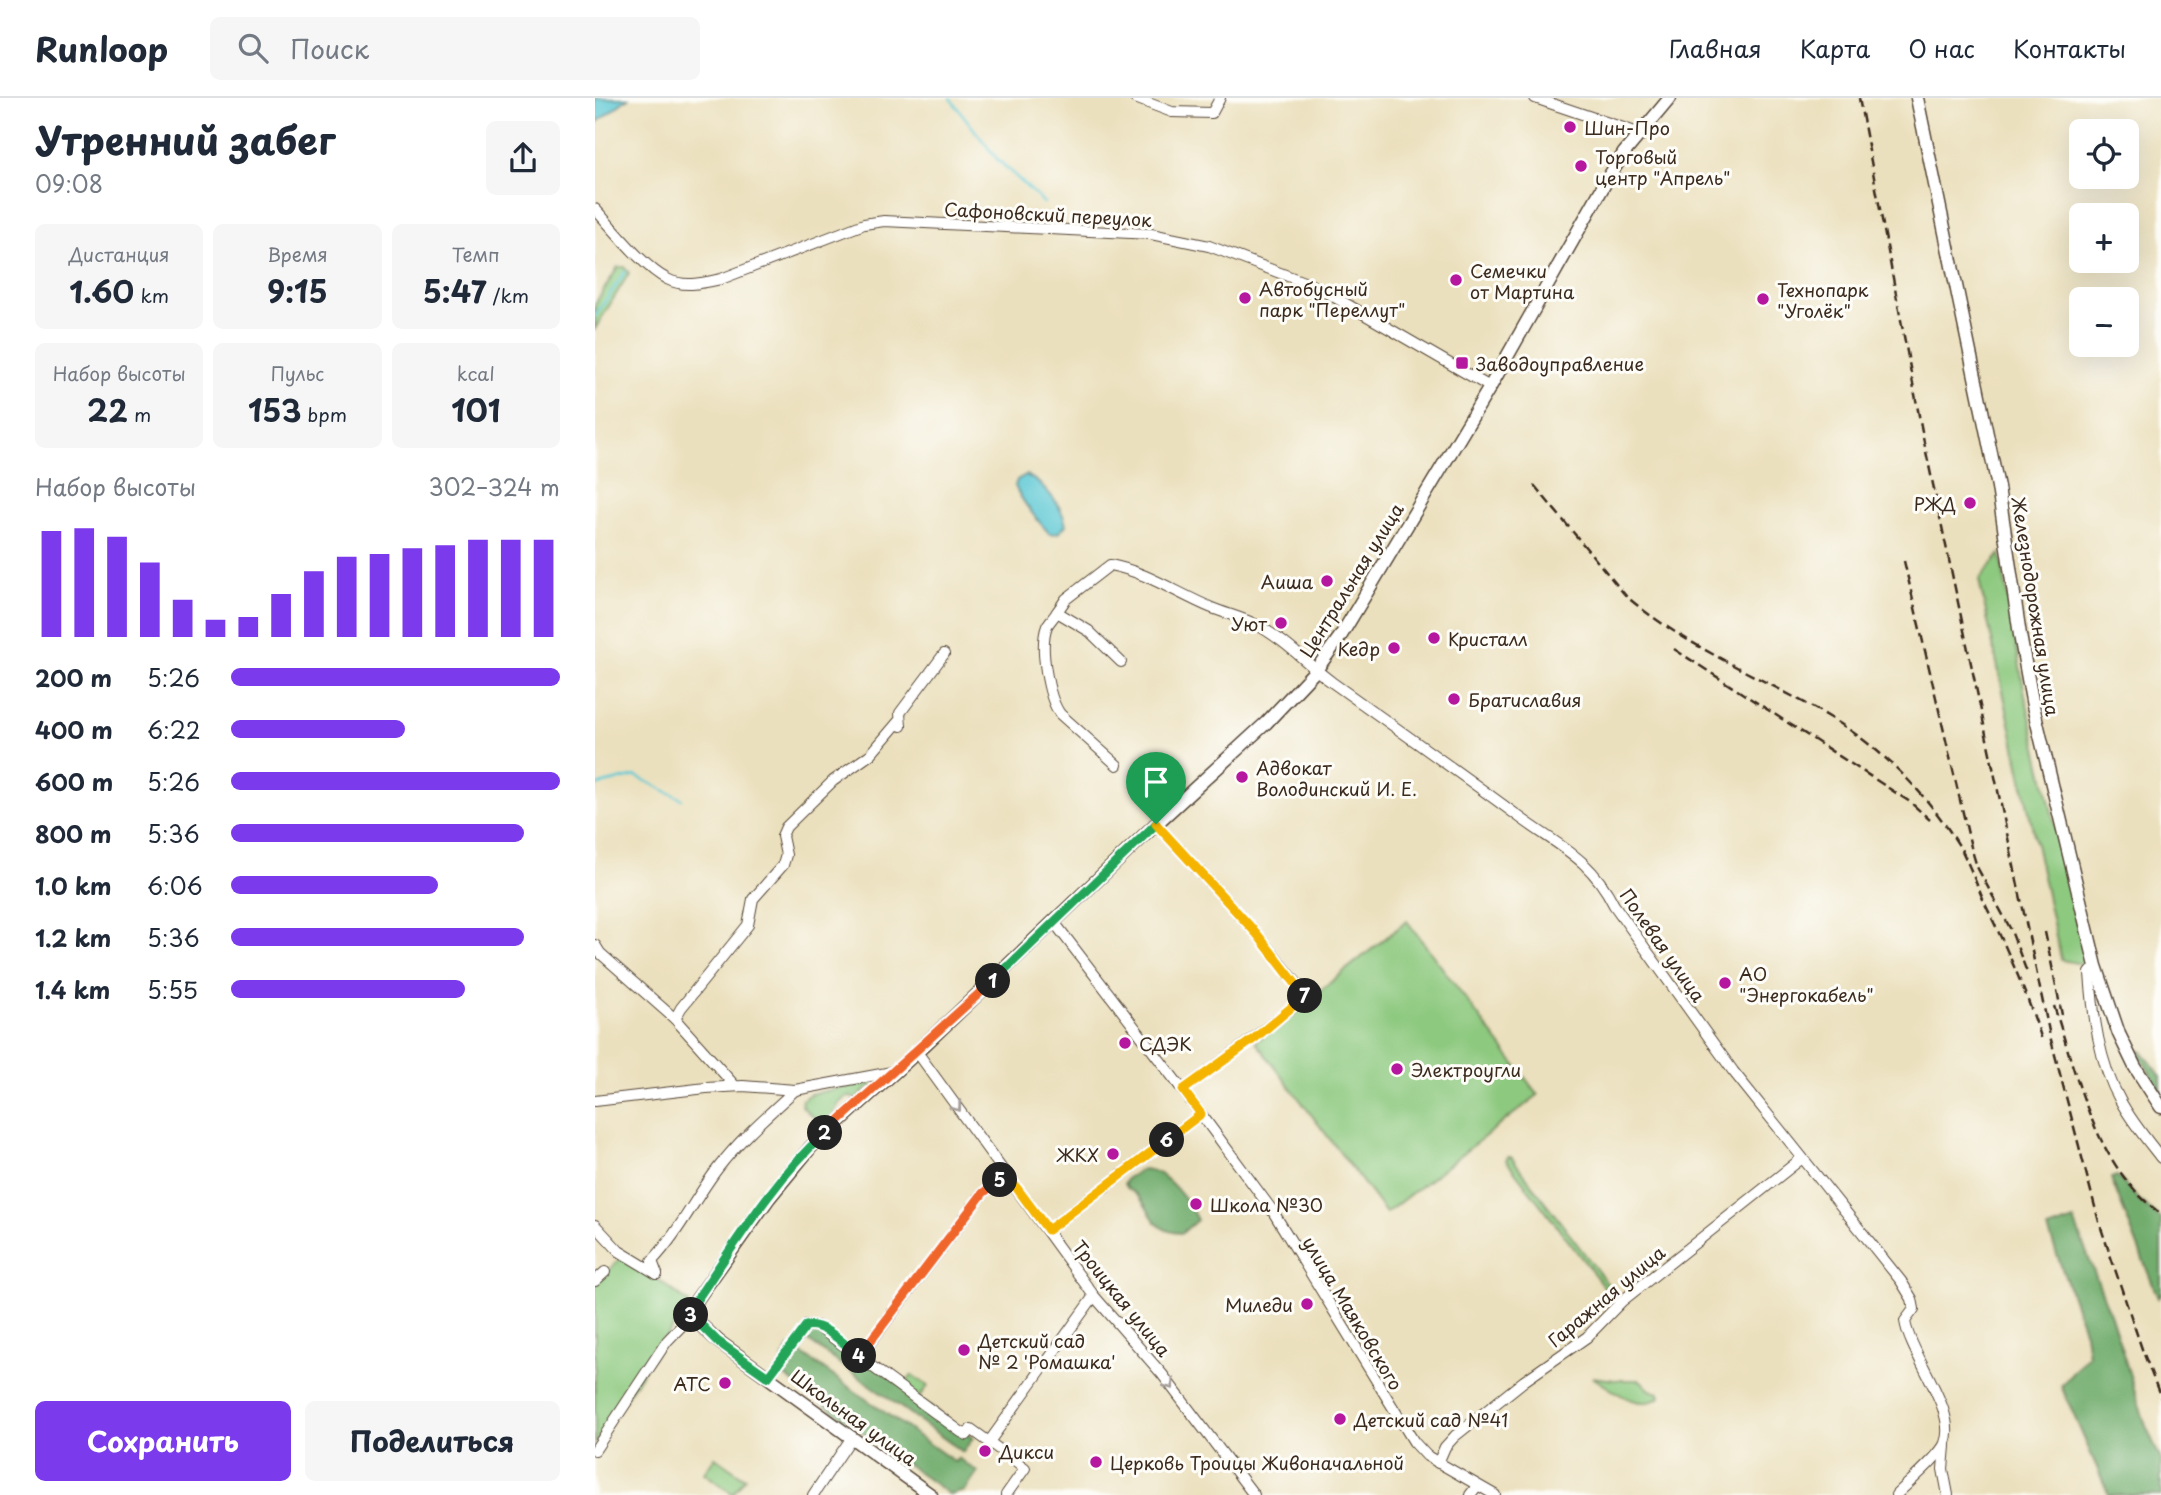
<!DOCTYPE html>
<html lang="ru">
<head>
<meta charset="utf-8">
<style>
  :root { --surface:#fff; --page:#f6f6f7; --text:#1f2937; --muted:#747a83; --line:#e0e1e3; --accent:#7c3aed }
  body { margin:0; font-family:"Playpen Sans",sans-serif; background:var(--page); color:var(--text); height:100vh; display:flex; flex-direction:column; font-size:26px; white-space:nowrap }
  * { box-sizing:border-box; margin:0 }
  p { font-size:23px; color:var(--muted) }
  .icon { flex:none; width:38px; height:38px; fill:none; stroke:currentColor; stroke-width:2; stroke-linecap:round; stroke-linejoin:round }
  .map { position:relative; flex:1; overflow:hidden }
  .drawer { display:flex; flex-direction:column; background:var(--surface); width:595px }
  .drawer>* { flex:none }
  .fabs { position:absolute; left:1474px; top:21px; display:grid; gap:14px }
  .fabs a { display:grid; place-items:center; width:70px; height:70px; border-radius:10px; background:var(--surface); box-shadow:0 7px 28px #0002; font-size:35px }
  .pin { position:absolute; display:grid; place-items:center; width:60px; height:60px; color:#fff; margin:-72px -30px; border-radius:50% 50% 50% 0; rotate:-45deg; box-shadow:0 0 7px #0007 }
  .pin .icon { rotate:45deg }
  .km { position:absolute; width:35px; height:35px; margin:-18px; border-radius:50%; background:#222; color:#fff; font-size:19px; line-height:35px; text-align:center }
  .round { display:grid; place-items:center; flex:none; width:74px; height:74px; border-radius:10px; background:var(--page) }
  .head { display:flex; align-items:center; justify-content:space-between; height:119px; padding:0 35px }
  h1 { font-size:38px; font-weight:700; line-height:52px }
  .metrics { display:grid; grid-template-columns:repeat(3,1fr); gap:10px; height:119px; padding:7px 35px }
  .metrics div { display:grid; align-content:center; border-radius:10px; background:var(--page); text-align:center }
  .metrics b { font-size:30px; font-weight:700 }
  .metrics small { font-size:19px; font-weight:400 }
  .metrics p { font-size:19px }
  .chart { height:196px; padding:14px 35px }
  .chart p { display:flex; justify-content:space-between }
  .chart svg { width:100%; height:126px; margin-top:7px; stroke:var(--accent); stroke-width:6 }
  .button { display:flex; gap:14px; margin-top:auto; padding:14px 35px }
  .button a { flex:1; height:80px; border-radius:10px; background:var(--accent); color:#fff; font-size:28px; font-weight:700; line-height:80px; text-align:center }
  .button a+a { background:var(--page); color:var(--text) }
  ul { padding:0 35px; list-style:none; font-size:23px }
  li { display:grid; grid-template-columns:112px 84px 1fr; align-items:center; height:52px }
  li i { height:18px; border-radius:9px; background:var(--accent) }
  header { display:flex; align-items:center; gap:42px; box-sizing:border-box; height:98px; padding:0 35px; background:var(--surface); border-bottom:2px solid var(--line) }
  header strong { font-size:33px }
  nav { display:flex; gap:38px; margin-inline-start:auto; font-size:24px }
  .search { width:490px; height:63px; background:var(--page); display:flex; align-items:center; gap:18px; box-sizing:border-box; padding:0 24px; border-radius:10px; color:var(--muted); font-size:26px }
  main { display:flex; flex:1; min-height:0 }
  .map>svg:first-child { display:block }
  .green { fill:#8dc97f; stroke:#647a4e; stroke-width:2 }
  .forest { fill:#72ad6e; stroke:#566c46; stroke-width:2 }
  .water { fill:#5cc8d4; stroke:#4c7979; stroke-width:2 }
  .lines { fill:none; stroke-linecap:round; stroke-linejoin:round }
  .stream { stroke:#5cc8d4; stroke-width:2.5 }
  .minor-casing { stroke:#554536; stroke-width:12 }
  .major-casing { stroke:#554536; stroke-width:15 }
  .minor { stroke:#fff; stroke-width:10 }
  .major { stroke:#fff; stroke-width:12 }
  .rail { stroke:#3b2a1e; stroke-width:2.5; stroke-dasharray:10 5; stroke-linecap:butt }
  .oneway { stroke:#a79f9a }
  .split-1-casing { stroke:#fff; stroke-width:14 }
  .split-2-casing { stroke:#fff; stroke-width:14 }
  .split-3-casing { stroke:#fff; stroke-width:14 }
  .split-4-casing { stroke:#fff; stroke-width:14 }
  .split-5-casing { stroke:#fff; stroke-width:14 }
  .split-6-casing { stroke:#fff; stroke-width:14 }
  .split-7-casing { stroke:#fff; stroke-width:14 }
  .split-8-casing { stroke:#fff; stroke-width:14 }
  .split-1 { stroke:#22a559; stroke-width:9 }
  .split-2 { stroke:#f0652b; stroke-width:9 }
  .split-3 { stroke:#22a559; stroke-width:9 }
  .split-4 { stroke:#22a559; stroke-width:9 }
  .split-5 { stroke:#f0652b; stroke-width:9 }
  .split-6 { stroke:#f5b400; stroke-width:9 }
  .split-7 { stroke:#f5b400; stroke-width:9 }
  .split-8 { stroke:#f5b400; stroke-width:9 }
  .poi-dot { fill:#b5179e; stroke:#fdfcf7; stroke-width:2.5 }
  .labels { text-anchor:middle; dominant-baseline:central; stroke-width:6; stroke-linejoin:round; paint-order:stroke }
  .poi-label { font-size:18px; fill:#3b2a1e; stroke:#fdfcf7; text-anchor:start }
  .street-label { font-size:18px; fill:#3b2a1e; stroke:#fdfcf7 }
</style>
</head>
<body>
<header>
<strong>Runloop</strong>
<div class="search"><svg class="icon" aria-label="search" viewBox="0 0 24 24"><circle cx="10" cy="10" r="6"/><path d="M15 15l6 6"/></svg>Поиск</div>
<nav><a>Главная</a><a>Карта</a><a>О нас</a><a>Контакты</a></nav>
</header>
<main>
<section class="drawer">
<div class="head"><div><h1>Утренний забег</h1><p>09:08</p></div><a class="round"><svg class="icon" aria-label="share" viewBox="0 0 24 24"><path d="M12 15V3M7 8l5-5 5 5M5 13v7h14v-7"/></svg></a></div>
<div class="metrics">
<div><p>Дистанция</p><b>1.60<small> km</small></b></div>
<div><p>Время</p><b>9:15</b></div>
<div><p>Темп</p><b>5:47<small> /km</small></b></div>
</div>
<div class="metrics">
<div><p>Набор высоты</p><b>22<small> m</small></b></div>
<div><p>Пульс</p><b>153<small> bpm</small></b></div>
<div><p>kcal</p><b>101</b></div>
</div>
<div class="chart"><p><span>Набор высоты</span>302–324 m</p>
<svg viewBox="0 0 160 44" preserveAspectRatio="none"><path d="M5 44V7M15 44V6M25 44V9M35 44V18M45 44V31M55 44V38M65 44V37M75 44V29M85 44V21M95 44V16M105 44V15M115 44V13M125 44V12M135 44V10M145 44V10M155 44V10"/></svg>
</div>
<ul>
<li><b>200 m</b>5:26<i style="width:100%"></i></li>
<li><b>400 m</b>6:22<i style="width:53%"></i></li>
<li><b>600 m</b>5:26<i style="width:100%"></i></li>
<li><b>800 m</b>5:36<i style="width:89%"></i></li>
<li><b>1.0 km</b>6:06<i style="width:63%"></i></li>
<li><b>1.2 km</b>5:36<i style="width:89%"></i></li>
<li><b>1.4 km</b>5:55<i style="width:71%"></i></li>
</ul>
<div class="button"><a>Сохранить</a><a>Поделиться</a></div>
</section>
<div class="map">
<svg width="1566" height="1397" viewBox="0 0 1566 1397">
  <rect width="100%" height="100%" fill="#fdfcf7"/>
  <filter id="ink" filterUnits="userSpaceOnUse"><feTurbulence type="fractalNoise" baseFrequency=".0143" numOctaves="2"/><feDisplacementMap in="SourceGraphic" scale="14" xChannelSelector="R" yChannelSelector="G"/><feConvolveMatrix kernelMatrix="1 2 1 2 8 2 1 2 1" color-interpolation-filters="sRGB"/></filter>
  <filter id="wash" filterUnits="userSpaceOnUse"><feTurbulence type="fractalNoise" baseFrequency=".00686" numOctaves="4" result="noise"/><feDisplacementMap in="SourceGraphic" scale="28" xChannelSelector="R" yChannelSelector="G"/><feGaussianBlur stdDeviation="1.57" result="paint"/><feColorMatrix in="noise" values="0 0 0 0 0 0 0 0 0 0 0 0 0 0 0 0 0 1.4 0 .05"/><feComposite in="paint" operator="in"/></filter>
  <g filter="url(#wash)">
    <rect width="100%" height="100%" fill="#ebe0bd"/>
    <g class="green">
      <path d="M23,169H29L34,175L0,231V206Z"/>
      <path d="M1405,456L1430,597L1492,867L1466,862L1384,482Z"/>
      <path d="M812,823L943,997L791,1115L661,944Z"/>
      <path d="M276,984L278,986L261,1001L253,998C244,1003 240,1009 239,1018C228,1030 216,1018 207,1008V1002L215,996Z"/>
      <path d="M913,1059H916L1017,1192L1016,1198L911,1062Z"/>
      <path d="M27,1158L57,1177L94,1205L0,1346V1187Z"/>
      <path d="M317,1277L333,1288L323,1301L307,1290Z"/>
      <path d="M997,1279L1020,1282H1045L1055,1292L1064,1295L1065,1299C1044,1315 1015,1290 997,1279Z"/>
      <path d="M120,1359L150,1380L138,1396L109,1375Z"/>
    </g>
    <g class="forest">
      <path d="M1542,953H1547L1566,978V994Z"/>
      <path d="M548,1071C572,1072 592,1102 602,1122L587,1135C551,1135 558,1101 532,1091L529,1086L532,1080Z"/>
      <path d="M1522,1078L1546,1104L1566,1121V1197L1563,1200L1516,1080Z"/>
      <path d="M1479,1122L1516,1218L1551,1328L1566,1362V1397H1514L1466,1288L1493,1257L1490,1235L1453,1131Z"/>
      <path d="M227,1230L378,1340L368,1354L208,1239Z"/>
      <path d="M196,1248L360,1364L363,1360L383,1374L370,1393L355,1397L187,1276L188,1259Z"/>
    </g>
    <g class="water">
      <path d="M0,0H33L0,26Z"/>
      <path d="M431,377C449,386 467,407 471,427L463,435L455,436C442,422 428,406 420,388L422,382Z"/>
    </g>
    <g class="lines">
      <g class="stream">
        <path d="M355,0L402,61L449,105"/>
        <path d="M0,218L30,174"/>
        <path d="M0,688L41,678L87,701"/>
      </g>
    </g>
  </g>
  <g filter="url(#ink)">
    <g class="lines">
      <defs>
        <g id="minor">
          <path d="M540,0L577,14L617,15L625,0"/>
          <path d="M940,0L1046,36"/>
          <path d="M0,111C18,130 49,170 72,181C89,190 108,185 126,181L269,126L289,123L556,136L614,148L722,189L895,289"/>
          <path d="M462,514C459,519 454,524 452,528C444,548 453,599 465,616L522,667"/>
          <path d="M526,564L494,533L462,514L471,501L515,467C552,474 583,496 617,510C632,516 648,520 662,527C690,542 712,566 738,585C800,629 862,673 923,718C963,748 995,759 1019,807L1138,973L1306,1183L1317,1201L1319,1211L1310,1223C1315,1257 1363,1313 1350,1345C1346,1357 1312,1386 1301,1397"/>
          <path d="M561,726L662,836L712,898L660,939L588,992"/>
          <path d="M459,824L606,1016L677,1112L819,1344L832,1358L900,1397"/>
          <path d="M0,847L5,855L80,921L140,988"/>
          <path d="M1501,868L1495,875C1498,917 1504,965 1525,1002C1536,1023 1552,1042 1566,1060"/>
          <path d="M80,921L86,910L153,827L158,801L188,767L191,757L187,738L191,729L238,683L276,656L304,623L306,628L305,615L349,556"/>
          <path d="M322,954L499,1198L567,1276L659,1397"/>
          <path d="M0,1003L111,990L148,988L200,992L297,974"/>
          <path d="M0,1127L24,1153L62,1176"/>
          <path d="M453,1132L606,1016"/>
          <path d="M62,1176L57,1163C83,1136 100,1100 123,1070C145,1041 174,1016 200,992"/>
          <path d="M0,1183L10,1174"/>
          <path d="M265,1258L388,1095L412,1077"/>
          <path d="M173,1279L211,1228H222L366,1334L372,1337L376,1331L430,1370L411,1397"/>
          <path d="M394,1344L499,1198"/>
          <path d="M1350,1348L1348,1371L1353,1397"/>
          <path d="M0,1352L72,1243L96,1218"/>
          <path d="M843,1365L850,1349L860,1338L929,1283L992,1239L1027,1203L1206,1061"/>
          <path d="M218,1397L257,1339"/>
          <path d="M875,1397L882,1388"/>
        </g>
        <g id="major">
          <path d="M1322,0L1403,389L1425,537L1438,608L1501,868L1524,936L1540,969L1566,1009"/>
          <path d="M336,1397L123,1243L96,1218L98,1207L174,1100L216,1049L322,954L561,726L671,625L721,572L745,539L895,289L1013,80L1029,55L1075,0"/>
        </g>
      </defs>
      <use href="#minor" class="minor-casing"/>
      <use href="#major" class="major-casing"/>
      <use href="#minor" class="minor"/>
      <use href="#major" class="major"/>
      <g class="rail">
        <path d="M1264,0L1329,344L1455,938L1504,1124L1547,1251L1566,1300"/>
        <path d="M939,387L1031,498C1091,550 1168,579 1236,620C1288,651 1335,699 1366,751C1376,770 1383,791 1392,810C1413,853 1432,896 1447,942"/>
        <path d="M1309,463L1376,749L1382,769L1415,830L1433,877"/>
        <path d="M1079,551L1315,704L1335,722"/>
        <path d="M1450,834L1467,917"/>
        <path d="M1459,908C1483,981 1500,1068 1566,1116"/>
      </g>
    </g>
    <defs><path id="oneway-chevron" d="M-2-3.5L2.5 0L-2 3.5" fill="none" stroke-width="1.6" stroke-linecap="round" stroke-linejoin="round" transform="scale(1.75)"/></defs>
    <g class="oneway">
      <use href="#oneway-chevron" transform="translate(362 1009) rotate(53)"/>
      <use href="#oneway-chevron" transform="translate(575 1287) rotate(53)"/>
    </g>
  </g>
  <g class="lines" filter="url(#ink)">
    <defs>
      <path id="split-1" d="M398,883L561,726"/>
      <path id="split-2" d="M230,1035L398,883"/>
      <path id="split-3" d="M96,1217L98,1207C138,1149 177,1083 230,1035"/>
      <path id="split-4" d="M96,1217L122,1243L173,1279L211,1228C229,1224 251,1248 264,1258"/>
      <path id="split-5" d="M264,1258L388,1095L405,1082"/>
      <path id="split-6" d="M405,1082L412,1077L453,1132L572,1042"/>
      <path id="split-7" d="M572,1042L606,1016L588,992L660,940L710,898"/>
      <path id="split-8" d="M561,726L662,836L710,898"/>
    </defs>
    <use href="#split-1" class="split-1-casing"/>
    <use href="#split-2" class="split-2-casing"/>
    <use href="#split-3" class="split-3-casing"/>
    <use href="#split-4" class="split-4-casing"/>
    <use href="#split-5" class="split-5-casing"/>
    <use href="#split-6" class="split-6-casing"/>
    <use href="#split-7" class="split-7-casing"/>
    <use href="#split-8" class="split-8-casing"/>
    <use href="#split-1" class="split-1"/>
    <use href="#split-2" class="split-2"/>
    <use href="#split-3" class="split-3"/>
    <use href="#split-4" class="split-4"/>
    <use href="#split-5" class="split-5"/>
    <use href="#split-6" class="split-6"/>
    <use href="#split-7" class="split-7"/>
    <use href="#split-8" class="split-8"/>
  </g>
  <g class="poi-dot">
    <circle cx="975" cy="29" r="7"/>
    <circle cx="986" cy="68" r="7"/>
    <circle cx="861" cy="182" r="7"/>
    <circle cx="650" cy="200" r="7"/>
    <circle cx="1168" cy="201" r="7"/>
    <rect x="860" y="258" width="14" height="14" rx="3.5"/>
    <circle cx="1375" cy="405" r="7"/>
    <circle cx="732" cy="483" r="7"/>
    <circle cx="686" cy="525" r="7"/>
    <circle cx="839" cy="540" r="7"/>
    <circle cx="799" cy="550" r="7"/>
    <circle cx="859" cy="601" r="7"/>
    <circle cx="647" cy="679" r="7"/>
    <circle cx="1130" cy="885" r="7"/>
    <circle cx="530" cy="945" r="7"/>
    <circle cx="802" cy="971" r="7"/>
    <circle cx="518" cy="1056" r="7"/>
    <circle cx="601" cy="1106" r="7"/>
    <circle cx="712" cy="1206" r="7"/>
    <circle cx="369" cy="1252" r="7"/>
    <circle cx="130" cy="1285" r="7"/>
    <circle cx="745" cy="1321" r="7"/>
    <circle cx="390" cy="1353" r="7"/>
    <circle cx="501" cy="1364" r="7"/>
  </g>
  <g class="labels">
    <g class="poi-label">
      <text x="989" y="29">Шин-Про</text>
      <text x="1000" y="58">Торговый<tspan x="1000" dy="21">центр "Апрель"</tspan></text>
      <text x="875" y="172">Семечки<tspan x="875" dy="21">от Мартина</tspan></text>
      <text x="664" y="190">Автобусный<tspan x="664" dy="21">парк "Переллут"</tspan></text>
      <text x="1182" y="191">Технопарк<tspan x="1182" dy="21">"Уголёк"</tspan></text>
      <text x="881" y="265">Заводоуправление</text>
      <text x="1361" y="405" text-anchor="end">РЖД</text>
      <text x="718" y="483" text-anchor="end">Аиша</text>
      <text x="672" y="525" text-anchor="end">Уют</text>
      <text x="853" y="540">Кристалл</text>
      <text x="785" y="550" text-anchor="end">Кедр</text>
      <text x="873" y="601">Братиславия</text>
      <text x="661" y="669">Адвокат<tspan x="661" dy="21">Володинский И. Е.</tspan></text>
      <text x="1144" y="875">АО<tspan x="1144" dy="21">"Энергокабель"</tspan></text>
      <text x="544" y="945">СДЭК</text>
      <text x="816" y="971">Электроугли</text>
      <text x="504" y="1056" text-anchor="end">ЖКХ</text>
      <text x="615" y="1106">Школа №30</text>
      <text x="698" y="1206" text-anchor="end">Миледи</text>
      <text x="383" y="1242">Детский сад<tspan x="383" dy="21">№ 2 'Ромашка'</tspan></text>
      <text x="116" y="1285" text-anchor="end">АТС</text>
      <text x="759" y="1321">Детский сад №41</text>
      <text x="404" y="1353">Дикси</text>
      <text x="515" y="1364">Церковь Троицы Живоначальной</text>
    </g>
    <g class="street-label">
      <text transform="translate(453 116) rotate(3)">Сафоновский переулок</text>
      <text transform="translate(756 482) rotate(-58)">Центральная улица</text>
      <text transform="translate(1441 508) rotate(81)">Железнодорожная улица</text>
      <text transform="translate(1068 847) rotate(55)">Полевая улица</text>
      <text transform="translate(1011 1198) rotate(-40)">Гаражная улица</text>
      <text transform="translate(527 1200) rotate(51)">Троицкая улица</text>
      <text transform="translate(758 1215) rotate(59)">улица Маяковского</text>
      <text transform="translate(259 1319) rotate(36)">Школьная улица</text>
    </g>
  </g>
</svg>
<div class="fabs">
<a><svg class="icon" aria-label="locate" viewBox="0 0 24 24"><circle cx="12" cy="12" r="6"/><path d="M12 2v4M12 18v4M2 12h4M18 12h4"/></svg></a>
<a>+</a>
<a>−</a>
</div>
<div class="pin" style="left:561px;top:726px;background:#1e9e55"><svg class="icon" aria-label="arrive" viewBox="0 0 24 24"><path d="M6 21V4h12l-3 4 3 4H6"/></svg></div>
<b class="km" style="left:398px;top:883px">1</b>
<b class="km" style="left:230px;top:1035px">2</b>
<b class="km" style="left:96px;top:1217px">3</b>
<b class="km" style="left:264px;top:1258px">4</b>
<b class="km" style="left:405px;top:1082px">5</b>
<b class="km" style="left:572px;top:1042px">6</b>
<b class="km" style="left:710px;top:898px">7</b>
</div>
</main>
</body>
</html>
